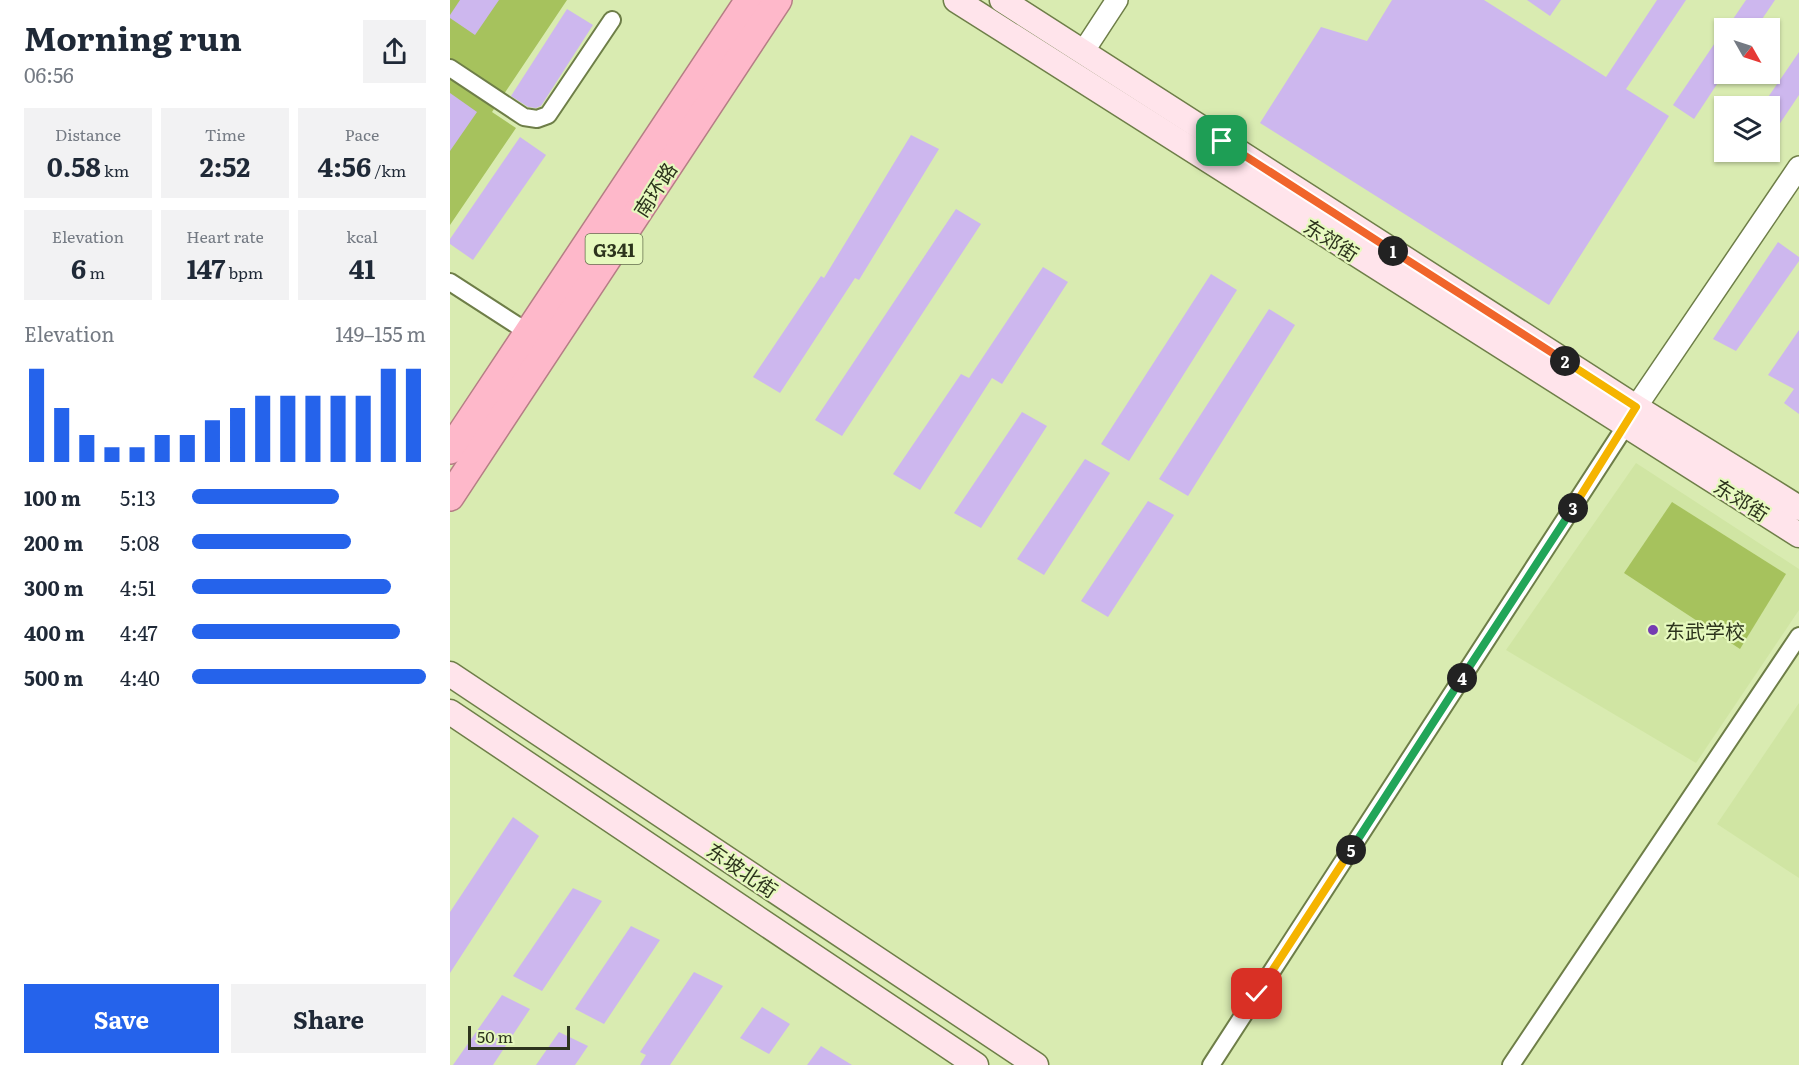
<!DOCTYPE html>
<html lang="en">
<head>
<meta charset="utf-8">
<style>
  :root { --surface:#fff; --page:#f2f2f3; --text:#1f2937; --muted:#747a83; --accent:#2563eb }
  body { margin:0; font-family:Literata,"Noto Sans SC",serif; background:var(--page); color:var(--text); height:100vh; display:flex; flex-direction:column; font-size:22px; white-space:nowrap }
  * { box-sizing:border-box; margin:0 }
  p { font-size:20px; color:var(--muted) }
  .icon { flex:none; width:33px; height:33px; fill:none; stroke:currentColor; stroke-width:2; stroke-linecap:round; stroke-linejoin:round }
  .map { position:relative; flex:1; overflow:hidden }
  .sheet { display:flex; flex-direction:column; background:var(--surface); width:450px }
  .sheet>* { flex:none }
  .needle { width:39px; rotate:129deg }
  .tools { position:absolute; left:1264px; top:18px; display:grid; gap:12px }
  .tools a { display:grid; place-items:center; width:66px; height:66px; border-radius:0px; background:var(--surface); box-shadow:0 2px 4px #0004; font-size:30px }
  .scale { position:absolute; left:18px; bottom:15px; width:102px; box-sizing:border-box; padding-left:6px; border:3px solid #2d341d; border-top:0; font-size:16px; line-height:21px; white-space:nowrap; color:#2d341d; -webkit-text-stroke:4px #e6f9be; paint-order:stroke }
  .pin { position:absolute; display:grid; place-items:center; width:51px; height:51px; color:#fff; margin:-26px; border-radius:12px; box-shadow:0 3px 9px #0006 }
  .km { position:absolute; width:30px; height:30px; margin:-15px; border-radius:50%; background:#222; color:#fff; font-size:16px; line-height:30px; text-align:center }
  .round { display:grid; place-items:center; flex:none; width:63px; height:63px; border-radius:0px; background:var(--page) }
  .summary { display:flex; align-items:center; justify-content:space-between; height:102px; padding:0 24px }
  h1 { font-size:33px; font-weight:700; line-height:45px }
  .metrics { display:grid; grid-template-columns:repeat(3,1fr); gap:9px; height:102px; padding:6px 24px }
  .metrics div { display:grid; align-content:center; border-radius:0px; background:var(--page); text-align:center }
  .metrics b { font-size:26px; font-weight:700 }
  .metrics small { font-size:16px; font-weight:400 }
  .metrics p { font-size:16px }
  .chart { height:168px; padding:12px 24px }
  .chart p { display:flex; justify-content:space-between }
  .chart svg { width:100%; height:108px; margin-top:6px; stroke:var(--accent); stroke-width:6 }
  .cta { display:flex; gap:12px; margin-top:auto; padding:12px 24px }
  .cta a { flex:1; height:69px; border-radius:0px; background:var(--accent); color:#fff; font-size:24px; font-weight:700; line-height:69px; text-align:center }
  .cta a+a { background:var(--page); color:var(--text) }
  ul { padding:0 24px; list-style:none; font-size:20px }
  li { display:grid; grid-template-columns:96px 72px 1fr; align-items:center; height:45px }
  li i { height:15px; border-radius:8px; background:var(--accent) }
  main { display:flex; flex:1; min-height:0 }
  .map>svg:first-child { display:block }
  .built { fill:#d0e5a3 }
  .green { fill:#a6c25d }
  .building { fill:#cdb7ee }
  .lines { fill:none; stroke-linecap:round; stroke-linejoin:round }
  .minor-casing { stroke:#6e7e48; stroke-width:20 }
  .tertiary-casing { stroke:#6e7e48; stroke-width:24 }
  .secondary-casing { stroke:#6e7e48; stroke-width:27 }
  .trunk-casing { stroke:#b57e85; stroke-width:30 }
  .minor { stroke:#fff; stroke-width:16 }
  .tertiary { stroke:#fff; stroke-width:21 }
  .secondary { stroke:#ffe4eb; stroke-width:24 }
  .trunk { stroke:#feb8ca; stroke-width:27 }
  .split-1-casing { stroke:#fff; stroke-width:12 }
  .split-2-casing { stroke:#fff; stroke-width:12 }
  .split-3-casing { stroke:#fff; stroke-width:12 }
  .split-4-casing { stroke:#fff; stroke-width:12 }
  .split-5-casing { stroke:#fff; stroke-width:12 }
  .split-6-casing { stroke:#fff; stroke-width:12 }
  .split-1 { stroke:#f0652b; stroke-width:8 }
  .split-2 { stroke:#f0652b; stroke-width:8 }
  .split-3 { stroke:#f5b400; stroke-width:8 }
  .split-4 { stroke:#22a559; stroke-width:8 }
  .split-5 { stroke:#22a559; stroke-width:8 }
  .split-6 { stroke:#f5b400; stroke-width:8 }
  .poi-dot { fill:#753cb2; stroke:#e6f9be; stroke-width:2 }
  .labels { text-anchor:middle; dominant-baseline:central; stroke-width:4.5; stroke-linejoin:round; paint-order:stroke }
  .shield { fill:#e6f9be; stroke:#646f4d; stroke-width:1.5 }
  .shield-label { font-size:18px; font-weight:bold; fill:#2d341d }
  .street-label { font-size:20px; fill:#2d341d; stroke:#e6f9be }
  .poi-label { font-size:20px; fill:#2d341d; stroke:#e6f9be; text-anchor:start }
</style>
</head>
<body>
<main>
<section class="sheet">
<div class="summary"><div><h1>Morning run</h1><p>06:56</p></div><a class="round"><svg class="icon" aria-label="share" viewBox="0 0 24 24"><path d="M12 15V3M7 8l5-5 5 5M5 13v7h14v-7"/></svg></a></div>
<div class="metrics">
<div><p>Distance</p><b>0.58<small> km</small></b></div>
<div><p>Time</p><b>2:52</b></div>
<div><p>Pace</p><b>4:56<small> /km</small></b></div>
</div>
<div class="metrics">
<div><p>Elevation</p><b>6<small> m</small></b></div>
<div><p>Heart rate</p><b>147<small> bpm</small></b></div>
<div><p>kcal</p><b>41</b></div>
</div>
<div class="chart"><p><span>Elevation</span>149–155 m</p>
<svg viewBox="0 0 160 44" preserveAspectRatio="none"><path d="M5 44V6M15 44V22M25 44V33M35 44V38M45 44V38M55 44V33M65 44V33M75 44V27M85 44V22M95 44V17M105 44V17M115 44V17M125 44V17M135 44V17M145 44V6M155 44V6"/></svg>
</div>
<ul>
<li><b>100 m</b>5:13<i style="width:63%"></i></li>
<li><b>200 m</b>5:08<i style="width:68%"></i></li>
<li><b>300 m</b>4:51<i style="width:85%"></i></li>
<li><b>400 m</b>4:47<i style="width:89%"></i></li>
<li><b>500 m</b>4:40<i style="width:100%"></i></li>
</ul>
<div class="cta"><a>Save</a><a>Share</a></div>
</section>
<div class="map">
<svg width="1349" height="1065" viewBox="0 0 1349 1065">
  <rect width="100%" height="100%" fill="#d9ebb1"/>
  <g class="built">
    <path d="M1186,463L1349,569V610L1246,763L1056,650Z"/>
    <path d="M1349,703V878L1267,824Z"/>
  </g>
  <g class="green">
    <path d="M0,0H117L42,112L66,128L0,225Z"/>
    <path d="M1222,502L1336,574L1290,649L1174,573Z"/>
  </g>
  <g class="building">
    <path d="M10,0H49L25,35L0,18V15Z"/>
    <path d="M942,0H1034L1156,77L1207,0H1236L1176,89L1219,116L1099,305L810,123L871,27L917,41Z"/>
    <path d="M1077,0H1111L1100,16Z"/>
    <path d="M1296,0H1325L1306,28H1296L1283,19Z"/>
    <path d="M117,9L143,25L91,106L86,108L78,107L61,96Z"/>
    <path d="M1275,28V72L1244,119L1223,105Z"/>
    <path d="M1349,52V95L1320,138V106H1312Z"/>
    <path d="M0,93L27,112L0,151Z"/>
    <path d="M461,135L489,149L409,280L405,278L330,393L303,377L371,276L374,278Z"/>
    <path d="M70,137L96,155L23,260L0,244V239Z"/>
    <path d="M506,209L531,224L392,436L365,420Z"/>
    <path d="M1328,242L1349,257V261L1286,351L1263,339Z"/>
    <path d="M593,267L618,282L552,384L542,378L470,490L443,474L511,374L519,378Z"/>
    <path d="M761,274L787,290L679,461L651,444Z"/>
    <path d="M819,309L845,325L738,496L709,479Z"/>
    <path d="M1349,330V414L1334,403L1344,389L1318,375Z"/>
    <path d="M572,412L597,426L531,528L504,513Z"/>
    <path d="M635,459L660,473L594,575L567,559Z"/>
    <path d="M698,501L724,515L658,617L631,601Z"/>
    <path d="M63,817L89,836L0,973V912Z"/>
    <path d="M123,888L152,901L92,991L63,976Z"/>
    <path d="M181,926L210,940L154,1024L125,1009Z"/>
    <path d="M244,972L273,986L220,1065H190L196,1055L190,1052Z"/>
    <path d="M52,995L80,1009L43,1065H3Z"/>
    <path d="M312,1007L340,1024L319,1054L290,1038Z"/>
    <path d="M109,1032L138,1046L125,1065H86Z"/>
    <path d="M371,1046L402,1065H357Z"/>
  </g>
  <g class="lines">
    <defs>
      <g id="minor">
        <path d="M0,68L74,117L87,119L98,115L162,20"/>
        <path d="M0,282L79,333"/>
        <path d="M761,1065L1182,416"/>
        <path d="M1061,1065L1349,636"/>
      </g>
      <g id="tertiary">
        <path d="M633,52L667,0"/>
        <path d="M1186,407L1349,167"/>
      </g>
      <g id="secondary">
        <path d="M506,0L1349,535"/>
        <path d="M552,0L1186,407L1349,508"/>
        <path d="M0,674L586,1065"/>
        <path d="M0,712L526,1065"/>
      </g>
      <g id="trunk">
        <path d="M0,450L299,0"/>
        <path d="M0,497L328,0"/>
      </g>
    </defs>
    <use href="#minor" class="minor-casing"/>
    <use href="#tertiary" class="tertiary-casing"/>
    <use href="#secondary" class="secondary-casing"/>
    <use href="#trunk" class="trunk-casing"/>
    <use href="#minor" class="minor"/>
    <use href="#tertiary" class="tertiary"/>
    <use href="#secondary" class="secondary"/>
    <use href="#trunk" class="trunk"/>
  </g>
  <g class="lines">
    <defs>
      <path id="split-1" d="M772,141L943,251"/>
      <path id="split-2" d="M943,251L1115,361"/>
      <path id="split-3" d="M1115,361L1186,407L1123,508"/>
      <path id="split-4" d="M1012,678L1123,508"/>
      <path id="split-5" d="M901,850L1012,678"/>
      <path id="split-6" d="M807,994L901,850"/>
    </defs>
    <use href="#split-1" class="split-1-casing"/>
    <use href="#split-2" class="split-2-casing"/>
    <use href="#split-3" class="split-3-casing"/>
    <use href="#split-4" class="split-4-casing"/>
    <use href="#split-5" class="split-5-casing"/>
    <use href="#split-6" class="split-6-casing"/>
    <use href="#split-1" class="split-1"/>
    <use href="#split-2" class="split-2"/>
    <use href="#split-3" class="split-3"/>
    <use href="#split-4" class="split-4"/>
    <use href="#split-5" class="split-5"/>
    <use href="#split-6" class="split-6"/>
  </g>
  <circle class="poi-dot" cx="1203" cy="630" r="6"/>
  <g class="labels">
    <rect class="shield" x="135.5" y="234" width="57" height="30" rx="4.5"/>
    <g class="shield-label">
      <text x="164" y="249">G341</text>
    </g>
    <g class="street-label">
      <text transform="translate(204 189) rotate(-57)">南环路</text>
      <text transform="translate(882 239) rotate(32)">东郊街</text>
      <text transform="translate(1292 499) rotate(32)">东郊街</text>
      <text transform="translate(293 869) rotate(34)">东坡北街</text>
    </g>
    <g class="poi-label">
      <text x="1215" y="630">东武学校</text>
    </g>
  </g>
</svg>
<div class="tools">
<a><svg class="needle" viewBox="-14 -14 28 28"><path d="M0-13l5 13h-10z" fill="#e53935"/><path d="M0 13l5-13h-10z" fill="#747a83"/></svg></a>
<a><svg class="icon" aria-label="layers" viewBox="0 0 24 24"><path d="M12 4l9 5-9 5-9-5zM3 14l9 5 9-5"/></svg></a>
</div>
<div class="scale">50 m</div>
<div class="pin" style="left:772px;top:141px;background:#1e9e55"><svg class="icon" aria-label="arrive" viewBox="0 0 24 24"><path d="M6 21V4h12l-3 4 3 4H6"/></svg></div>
<div class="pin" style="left:807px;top:994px;background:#d93025"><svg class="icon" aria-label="check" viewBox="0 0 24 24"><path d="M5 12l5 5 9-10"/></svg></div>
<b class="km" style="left:943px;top:251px">1</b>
<b class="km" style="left:1115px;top:361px">2</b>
<b class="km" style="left:1123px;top:508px">3</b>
<b class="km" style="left:1012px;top:678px">4</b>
<b class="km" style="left:901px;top:850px">5</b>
</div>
</main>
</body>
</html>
